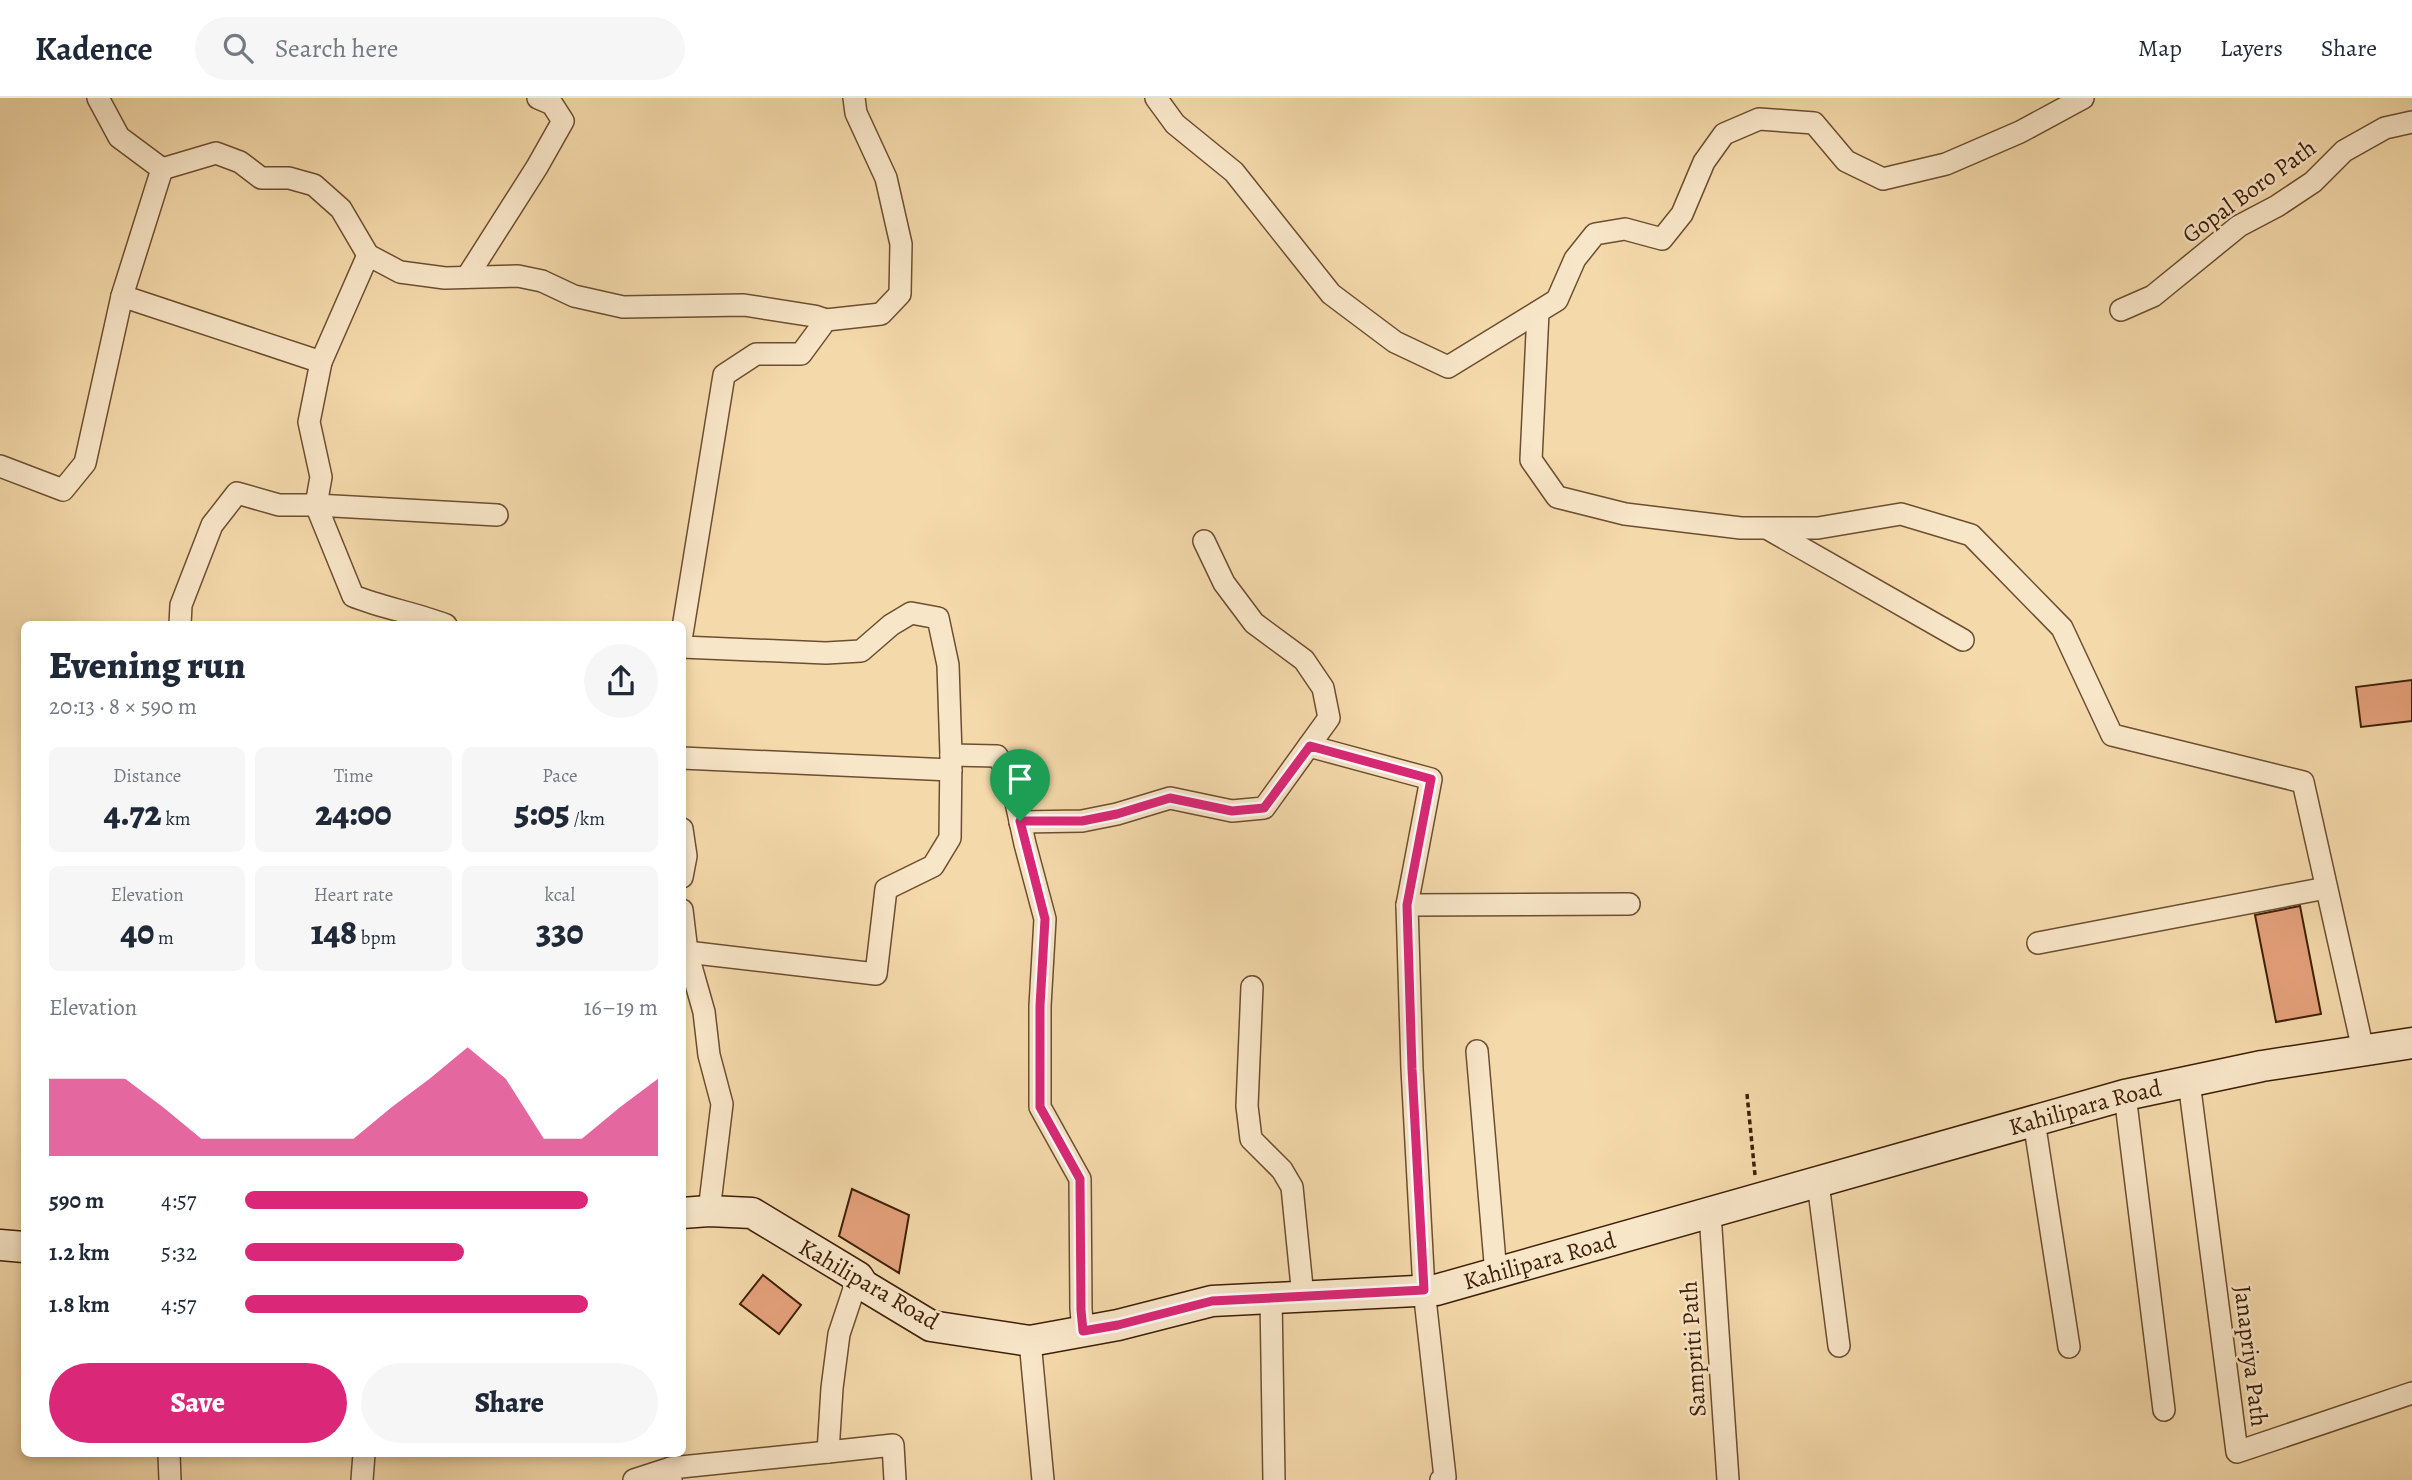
<!DOCTYPE html>
<html lang="en">
<head>
<meta charset="utf-8">
<style>
  :root { --surface:#fff; --page:#f6f6f7; --text:#1f2937; --muted:#747a83; --line:#e0e1e3; --accent:#db2777 }
  body { margin:0; font-family:Alegreya,serif; background:var(--page); color:var(--text); height:100vh; display:flex; flex-direction:column; font-size:26px; white-space:nowrap }
  * { box-sizing:border-box; margin:0 }
  p { font-size:23px; color:var(--muted) }
  .icon { flex:none; width:38px; height:38px; fill:none; stroke:currentColor; stroke-width:2; stroke-linecap:round; stroke-linejoin:round }
  .map { position:relative; flex:1; overflow:hidden }
  .drawer { position:absolute; left:21px; top:523px; width:665px; height:836px; display:flex; flex-direction:column; background:var(--surface); border-radius:10px; box-shadow:0 4px 10px #0003 }
  .drawer>* { flex:none }
  .pin { position:absolute; display:grid; place-items:center; width:60px; height:60px; color:#fff; margin:-72px -30px; border-radius:50% 50% 50% 0; rotate:-45deg; box-shadow:0 0 7px #0007 }
  .pin .icon { rotate:45deg }
  .round { display:grid; place-items:center; flex:none; width:74px; height:74px; border-radius:37px; background:var(--page) }
  .summary { display:flex; align-items:center; justify-content:space-between; height:119px; padding:0 28px }
  h1 { font-size:38px; font-weight:800; line-height:52px }
  .metrics { display:grid; grid-template-columns:repeat(3,1fr); gap:10px; height:119px; padding:7px 28px }
  .metrics div { display:grid; align-content:center; border-radius:10px; background:var(--page); text-align:center }
  .metrics b { font-size:35px; font-weight:800 }
  .metrics small { font-size:19px; font-weight:400 }
  .metrics p { font-size:19px }
  .chart { height:196px; padding:14px 28px }
  .chart p { display:flex; justify-content:space-between }
  .chart svg { width:100%; height:126px; margin-top:7px; fill:var(--accent); opacity:.7 }
  .primary-button { display:flex; gap:14px; margin-top:auto; padding:14px 28px }
  .primary-button a { flex:1; height:80px; border-radius:42px; background:var(--accent); color:#fff; font-size:28px; font-weight:800; line-height:80px; text-align:center }
  .primary-button a+a { background:var(--page); color:var(--text) }
  ul { padding:0 28px; list-style:none; font-size:23px }
  li { display:grid; grid-template-columns:112px 84px 1fr; align-items:center; height:52px }
  li i { height:18px; border-radius:9px; background:var(--accent) }
  header { display:flex; align-items:center; gap:42px; box-sizing:border-box; height:98px; padding:0 35px; background:var(--surface); border-bottom:2px solid var(--line) }
  header strong { font-size:33px }
  nav { display:flex; gap:38px; margin-inline-start:auto; font-size:24px }
  .search { width:490px; height:63px; background:var(--page); display:flex; align-items:center; gap:18px; box-sizing:border-box; padding:0 24px; border-radius:38px; color:var(--muted); font-size:26px }
  .map>svg:first-child { display:block }
  .building { fill:#e5a17b; stroke:#3e1f07; stroke-width:2 }
  .lines { fill:none; stroke-linecap:round; stroke-linejoin:round }
  .street-casing { stroke:#6c4e30; stroke-width:24 }
  .secondary-casing { stroke:#3e1f07; stroke-width:33 }
  .path { stroke:#3e1f07; stroke-width:3.5; stroke-dasharray:5 3.5; stroke-linecap:butt }
  .street { stroke:#f8e6c8; stroke-width:21 }
  .secondary { stroke:#f8e6c8; stroke-width:30 }
  .route-casing { stroke:#fff; stroke-width:14 }
  .route { stroke:#db2777; stroke-width:9 }
  .labels { text-anchor:middle; dominant-baseline:central; stroke-width:5; stroke-linejoin:round; paint-order:stroke }
  .street-label { font-size:24px; fill:#3e1f07; stroke:#f8e6c8 }
</style>
</head>
<body>
<header>
<strong>Kadence</strong>
<div class="search"><svg class="icon" aria-label="search" viewBox="0 0 24 24"><circle cx="10" cy="10" r="6"/><path d="M15 15l6 6"/></svg>Search here</div>
<nav><a>Map</a><a>Layers</a><a>Share</a></nav>
</header>
<div class="map">
<svg width="2412" height="1382" viewBox="0 0 2412 1382">
  <rect width="100%" height="100%" fill="#f4d9aa"/>
  <filter id="stains"><feTurbulence type="fractalNoise" baseFrequency=".00286" numOctaves="4"/><feColorMatrix values="0 0 0 0 .2 0 0 0 0 .09 0 0 0 0 .02 0 0 0 .5 -.17"/></filter>
  <radialGradient id="worn" r=".72"><stop offset=".6" stop-color="#630" stop-opacity="0"/><stop offset="1" stop-color="#630" stop-opacity=".3"/></radialGradient>
  <g class="building">
    <path d="M2412,582V623L2361,629L2356,589Z"/>
    <path d="M2300,808L2321,916L2276,924L2255,817Z"/>
    <path d="M852,1091L909,1117L899,1175L839,1138Z"/>
    <path d="M763,1177L801,1207L779,1236L740,1206Z"/>
  </g>
  <g class="lines">
    <defs>
      <g id="street">
        <path d="M98,0L119,39L162,71L122,198L321,264L309,324L321,379L316,407H279L237,395L212,427L181,507L180,527"/>
        <path d="M1156,0L1175,26L1234,74L1331,196L1395,244L1448,269L1557,202L1575,161L1595,136L1625,131L1662,141L1682,116L1704,64L1724,36L1759,21L1814,25L1846,63L1883,81L1946,66L2020,34L2083,0"/>
        <path d="M162,71L216,55L240,64L261,80H289L314,87L341,111L368,157"/>
        <path d="M467,179L537,69L563,23L552,6L538,0"/>
        <path d="M2121,212L2153,198L2239,128L2277,108L2313,84L2344,53L2385,30L2412,24"/>
        <path d="M1538,214L1531,362L1557,399L1625,416L1741,430H1818L1901,416L1971,437L2062,530L2112,637L2303,684L2363,952"/>
        <path d="M321,264L368,157L400,174L445,180L518,178L542,183L574,198L623,209L744,207L814,218L826,222"/>
        <path d="M0,368L63,392L85,365L122,198"/>
        <path d="M1770,432L1963,542"/>
        <path d="M446,527C415,515 383,510 353,498L316,407L497,417"/>
        <path d="M682,536L724,277L756,256H801L826,222L881,216L900,196L901,146L886,80L856,15L854,0"/>
        <path d="M682,549L826,555L861,553L891,527L911,515L938,520L948,567L951,657L997,658L1010,677L1025,746L1045,821L1040,908V1009L1080,1081L1081,1211L1083,1233"/>
        <path d="M1309,648L1431,681L1407,807L1629,806"/>
        <path d="M682,660L951,672"/>
        <path d="M1020,724L1082,723L1117,716L1170,700L1232,713L1264,710L1329,620L1323,590L1304,562L1254,525L1224,485L1204,443"/>
        <path d="M682,731L686,758L682,779"/>
        <path d="M1407,807L1412,971L1424,1192L1445,1379L1441,1382"/>
        <path d="M682,812L687,854L704,914L709,957L722,1006L709,1113"/>
        <path d="M2038,845L2326,790"/>
        <path d="M687,854L876,876L886,791L933,768L950,740L951,657"/>
        <path d="M1252,889L1247,1008L1251,1041L1282,1072L1292,1089L1303,1199"/>
        <path d="M1477,953L1496,1176"/>
        <path d="M2189,984L2237,1354L2412,1295"/>
        <path d="M2125,997L2164,1312"/>
        <path d="M2034,1023L2069,1249"/>
        <path d="M1818,1085L1839,1248"/>
        <path d="M1710,1116L1728,1382"/>
        <path d="M858,1179L839,1236L832,1290L828,1354L893,1347L895,1382"/>
        <path d="M1271,1200L1274,1382"/>
        <path d="M1030,1243L1043,1382"/>
        <path d="M169,1356L170,1382"/>
        <path d="M362,1382L364,1356"/>
        <path d="M634,1382L671,1370"/>
        <path d="M671,1382V1370L828,1354"/>
      </g>
      <g id="secondary">
        <path id="s1" d="M682,1115L709,1113L752,1115L858,1179L863,1187L931,1228L1030,1243L1118,1227L1212,1203L1436,1192L2125,997L2262,968L2412,945"/>
        <path d="M0,1147L24,1149"/>
      </g>
    </defs>
    <use href="#street" class="street-casing"/>
    <use href="#secondary" class="secondary-casing"/>
    <path class="path" d="M1747,996L1755,1077"/>
    <use href="#street" class="street"/>
    <use href="#secondary" class="secondary"/>
  </g>
  <g class="lines">
    <defs>
      <path id="route" d="M1310,648L1431,681L1407,807L1412,971L1424,1192L1212,1203L1118,1227L1083,1233L1081,1212L1080,1081L1040,1009V908L1045,821L1020,723H1082L1117,716L1170,700L1232,713L1264,710Z"/>
    </defs>
    <use href="#route" class="route-casing"/>
    <use href="#route" class="route"/>
  </g>
  <g class="labels">
    <g class="street-label">
      <text transform="translate(2249 93) rotate(-36)">Gopal Boro Path</text>
      <text stroke="none"><textPath href="#s1" startOffset="1468">Kahilipara Road</textPath></text>
      <text stroke="none"><textPath href="#s1" startOffset="901">Kahilipara Road</textPath></text>
      <text transform="translate(869 1186) rotate(30)">Kahilipara Road</text>
      <text transform="translate(1693 1251) rotate(-94)">Sampriti Path</text>
      <text transform="translate(2251 1258) rotate(83)">Janapriya Path</text>
    </g>
  </g>
  <rect width="100%" height="100%" filter="url(#stains)"/>
  <rect width="100%" height="100%" fill="url(#worn)"/>
</svg>
<div class="pin" style="left:1020px;top:723px;background:#1e9e55"><svg class="icon" aria-label="arrive" viewBox="0 0 24 24"><path d="M6 21V4h12l-3 4 3 4H6"/></svg></div>
<section class="drawer">
<div class="summary"><div><h1>Evening run</h1><p>20:13 · 8 × 590 m</p></div><a class="round"><svg class="icon" aria-label="share" viewBox="0 0 24 24"><path d="M12 15V3M7 8l5-5 5 5M5 13v7h14v-7"/></svg></a></div>
<div class="metrics">
<div><p>Distance</p><b>4.72<small> km</small></b></div>
<div><p>Time</p><b>24:00</b></div>
<div><p>Pace</p><b>5:05<small> /km</small></b></div>
</div>
<div class="metrics">
<div><p>Elevation</p><b>40<small> m</small></b></div>
<div><p>Heart rate</p><b>148<small> bpm</small></b></div>
<div><p>kcal</p><b>330</b></div>
</div>
<div class="chart"><p><span>Elevation</span>16–19 m</p>
<svg viewBox="0 0 160 44" preserveAspectRatio="none"><path d="M0 44V17L10 17L20 17L30 27L40 38L50 38L60 38L70 38L80 38L90 27L100 17L110 6L120 17L130 38L140 38L150 27L160 17V44z"/></svg>
</div>
<ul>
<li><b>590 m</b>4:57<i style="width:83%"></i></li>
<li><b>1.2 km</b>5:32<i style="width:53%"></i></li>
<li><b>1.8 km</b>4:57<i style="width:83%"></i></li>
</ul>
<div class="primary-button"><a>Save</a><a>Share</a></div>
</section>
</div>
</body>
</html>
